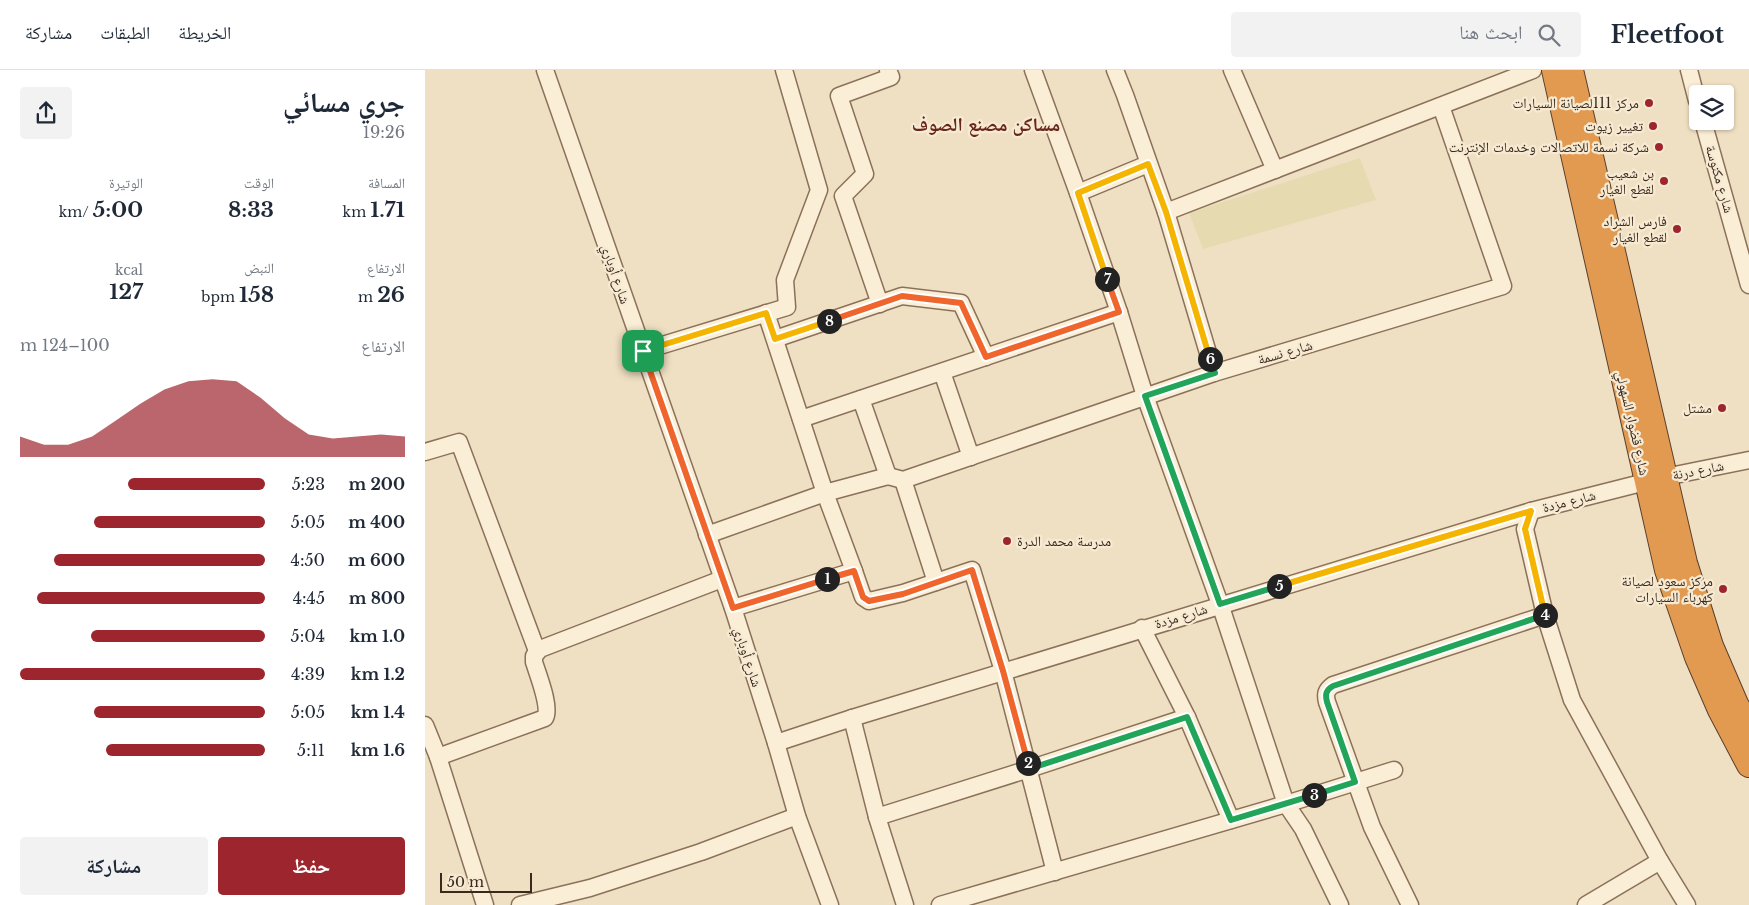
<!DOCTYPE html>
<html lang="ar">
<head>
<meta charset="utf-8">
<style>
  :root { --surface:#fff; --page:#f2f2f3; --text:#1f2937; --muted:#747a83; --line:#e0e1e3; --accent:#9d262e }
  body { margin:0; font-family:"Libre Baskerville","Noto Naskh Arabic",serif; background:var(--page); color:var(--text); direction:rtl; height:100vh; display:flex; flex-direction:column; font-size:19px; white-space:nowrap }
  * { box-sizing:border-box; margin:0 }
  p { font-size:16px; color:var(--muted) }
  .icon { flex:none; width:28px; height:28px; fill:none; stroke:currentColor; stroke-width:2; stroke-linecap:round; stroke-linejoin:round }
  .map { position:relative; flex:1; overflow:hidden; direction:ltr }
  .side { display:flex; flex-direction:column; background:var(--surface); width:425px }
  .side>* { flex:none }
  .fabs { position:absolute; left:1264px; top:15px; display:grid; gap:10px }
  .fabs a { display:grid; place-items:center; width:45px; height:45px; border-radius:5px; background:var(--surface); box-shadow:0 1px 4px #0004; font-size:25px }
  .scale { position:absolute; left:15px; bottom:12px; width:92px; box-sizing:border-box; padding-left:5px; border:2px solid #3a2a1e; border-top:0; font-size:14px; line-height:18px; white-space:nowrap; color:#3a2a1e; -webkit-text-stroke:4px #f7ead3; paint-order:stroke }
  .pin { position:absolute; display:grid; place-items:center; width:42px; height:42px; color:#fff; margin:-21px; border-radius:10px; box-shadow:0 2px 8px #0006 }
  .km { position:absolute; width:25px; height:25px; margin:-12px; border-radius:50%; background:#222; color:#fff; font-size:14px; line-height:25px; text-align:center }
  .round { display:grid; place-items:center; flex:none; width:52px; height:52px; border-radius:5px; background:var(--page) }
  .headline { display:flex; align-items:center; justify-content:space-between; height:85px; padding:0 20px }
  h1 { font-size:28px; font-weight:800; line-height:38px }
  .metrics { display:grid; grid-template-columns:repeat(3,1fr); gap:8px; height:85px; padding:5px 20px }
  .metrics div { display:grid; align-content:center }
  .metrics b { font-size:21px; font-weight:800 }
  .metrics small { font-size:14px; font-weight:400 }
  .metrics p { font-size:14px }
  .chart { height:140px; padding:10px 20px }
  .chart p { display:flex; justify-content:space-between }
  .chart svg { width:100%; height:90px; margin-top:5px; fill:var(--accent); opacity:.7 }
  .button { display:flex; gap:10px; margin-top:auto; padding:10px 20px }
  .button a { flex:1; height:58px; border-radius:5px; background:var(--accent); color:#fff; font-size:20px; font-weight:800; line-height:58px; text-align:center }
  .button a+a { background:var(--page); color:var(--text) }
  ul { padding:0 20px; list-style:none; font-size:16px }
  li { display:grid; grid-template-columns:80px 60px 1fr; align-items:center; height:38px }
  li i { height:12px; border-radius:6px; background:var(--accent) }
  header { display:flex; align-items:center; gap:30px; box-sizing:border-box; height:70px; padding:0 25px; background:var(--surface); border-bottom:1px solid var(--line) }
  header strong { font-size:24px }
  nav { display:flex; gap:28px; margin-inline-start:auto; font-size:18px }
  .search { width:350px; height:45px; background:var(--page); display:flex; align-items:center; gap:12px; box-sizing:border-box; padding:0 18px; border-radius:5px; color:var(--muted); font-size:19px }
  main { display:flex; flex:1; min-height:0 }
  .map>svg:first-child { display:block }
  .farmland { fill:#e6dab0 }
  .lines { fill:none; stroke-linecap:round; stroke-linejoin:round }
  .minor-casing { stroke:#8b7159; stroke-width:19 }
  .highway-casing { stroke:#593f2d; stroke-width:26 }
  .minor { stroke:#faeed7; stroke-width:16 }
  .highway { stroke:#e29a51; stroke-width:24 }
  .split-1-casing { stroke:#fff; stroke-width:10 }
  .split-2-casing { stroke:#fff; stroke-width:10 }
  .split-3-casing { stroke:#fff; stroke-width:10 }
  .split-4-casing { stroke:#fff; stroke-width:10 }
  .split-5-casing { stroke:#fff; stroke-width:10 }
  .split-6-casing { stroke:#fff; stroke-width:10 }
  .split-7-casing { stroke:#fff; stroke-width:10 }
  .split-8-casing { stroke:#fff; stroke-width:10 }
  .split-9-casing { stroke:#fff; stroke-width:10 }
  .split-1 { stroke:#f0652b; stroke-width:6 }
  .split-2 { stroke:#f0652b; stroke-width:6 }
  .split-3 { stroke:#22a559; stroke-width:6 }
  .split-4 { stroke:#22a559; stroke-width:6 }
  .split-5 { stroke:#f5b400; stroke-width:6 }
  .split-6 { stroke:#22a559; stroke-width:6 }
  .split-7 { stroke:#f5b400; stroke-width:6 }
  .split-8 { stroke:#f0652b; stroke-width:6 }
  .split-9 { stroke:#f5b400; stroke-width:6 }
  .poi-dot { fill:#9d262e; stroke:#f7ead3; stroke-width:2 }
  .labels { text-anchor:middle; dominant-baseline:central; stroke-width:4.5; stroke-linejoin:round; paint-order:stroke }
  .poi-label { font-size:14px; fill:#3a2a1e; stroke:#f7ead3; text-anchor:end }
  .street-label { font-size:14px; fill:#3a2a1e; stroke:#f7ead3 }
  .district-label { font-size:19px; font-weight:bold; fill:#69271b; stroke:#f7ead3 }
</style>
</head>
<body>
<header>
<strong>Fleetfoot</strong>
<div class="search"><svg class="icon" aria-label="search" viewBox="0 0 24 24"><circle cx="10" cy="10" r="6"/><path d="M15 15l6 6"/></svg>ابحث هنا</div>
<nav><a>الخريطة</a><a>الطبقات</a><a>مشاركة</a></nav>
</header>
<main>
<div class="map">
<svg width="1324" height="835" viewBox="0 0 1324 835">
  <rect width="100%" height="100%" fill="#f0e0c3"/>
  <path class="farmland" d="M935,88L951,130L778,179L764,143Z"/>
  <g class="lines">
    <defs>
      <g id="minor">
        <path d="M120,0L308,538L351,673L372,746L405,835"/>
        <path d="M608,0L653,123L694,242L720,326L795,534L861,734L878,759L915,835"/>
        <path d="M690,0L700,25L741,142L789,303"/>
        <path d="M807,0L850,100"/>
        <path d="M1264,0L1272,31"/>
        <path d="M1278,51L1324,215"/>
        <path d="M653,123L723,94"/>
        <path d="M741,142L1108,0"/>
        <path d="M455,234L418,126L440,104L414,26L466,7L463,0"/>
        <path d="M341,243L400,423L429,501"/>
        <path d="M350,269L477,226L536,233L561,287"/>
        <path d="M218,281L362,237L360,210L394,120L359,0"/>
        <path d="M517,302L546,387"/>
        <path d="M436,329L463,406"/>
        <path d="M376,349L694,242"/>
        <path d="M0,382L34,372L112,581"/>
        <path d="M463,406L478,410L789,303L1078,216L1016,36"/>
        <path d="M478,410L511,512"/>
        <path d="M1106,441L1100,459L1120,545L1147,630L1235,791L1262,835"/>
        <path d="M282,465L400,423L463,406"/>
        <path d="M308,538L429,501L438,527L444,531L478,523L547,500L578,601L630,802"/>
        <path d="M762,647L806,750"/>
        <path d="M427,648L452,747L480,835"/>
        <path d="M0,655L13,687L60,835"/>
        <path d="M351,673L427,648L1106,441L1240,407L1324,390"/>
        <path d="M13,687L120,648C126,637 113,605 109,592V586L115,579L297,509"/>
        <path d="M452,747L604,699L762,647L717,558"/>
        <path d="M95,835L165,818L276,782L372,746"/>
        <path d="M515,835L861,734L969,700"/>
        <path d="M985,835L947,757L902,632C900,624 901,620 908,615L1120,545"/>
        <path d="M1161,835L1235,791"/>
      </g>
      <g id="highway">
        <path d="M1129,0L1242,500L1272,587L1295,640L1324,695"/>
        <path d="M1146,0L1260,493L1286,576L1311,634L1324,658"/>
      </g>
    </defs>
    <use href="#minor" class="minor-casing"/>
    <use href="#highway" class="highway-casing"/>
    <use href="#minor" class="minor"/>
    <use href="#highway" class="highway"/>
  </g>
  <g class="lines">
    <defs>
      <path id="split-1" d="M218,281L308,538L402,509"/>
      <path id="split-2" d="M402,509L429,501L438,527L444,531L478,524L547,500L578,601L603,693"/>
      <path id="split-3" d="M603,693L604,699L762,647L806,750L889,725"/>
      <path id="split-4" d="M889,725L930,712L902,632C900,624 901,620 908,616L1120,545"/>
      <path id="split-5" d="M854,516L1106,441L1100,459L1120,545"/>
      <path id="split-6" d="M785,289L790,303L720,326L795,534L854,516"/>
      <path id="split-7" d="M682,209L653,123L723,94L741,142L785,289"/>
      <path id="split-8" d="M404,251L477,226L536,233L561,287L694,242L682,209"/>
      <path id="split-9" d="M218,281L341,243L350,269L404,251"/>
    </defs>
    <use href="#split-1" class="split-1-casing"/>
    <use href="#split-2" class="split-2-casing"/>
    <use href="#split-3" class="split-3-casing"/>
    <use href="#split-4" class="split-4-casing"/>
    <use href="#split-5" class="split-5-casing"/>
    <use href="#split-6" class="split-6-casing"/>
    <use href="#split-7" class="split-7-casing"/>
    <use href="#split-8" class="split-8-casing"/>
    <use href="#split-9" class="split-9-casing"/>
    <use href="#split-1" class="split-1"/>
    <use href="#split-2" class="split-2"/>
    <use href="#split-3" class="split-3"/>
    <use href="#split-4" class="split-4"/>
    <use href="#split-5" class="split-5"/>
    <use href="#split-6" class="split-6"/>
    <use href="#split-7" class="split-7"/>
    <use href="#split-8" class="split-8"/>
    <use href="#split-9" class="split-9"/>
  </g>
  <g class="poi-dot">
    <circle cx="1224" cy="33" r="5"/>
    <circle cx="1228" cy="56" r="5"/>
    <circle cx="1234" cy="77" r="5"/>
    <circle cx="1239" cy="111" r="5"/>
    <circle cx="1252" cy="159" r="5"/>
    <circle cx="1297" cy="338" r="5"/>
    <circle cx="582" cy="471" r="5"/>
    <circle cx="1298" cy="519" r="5"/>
  </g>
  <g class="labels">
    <g class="poi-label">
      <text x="1214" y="33">مركز 111لصيانة السيارات</text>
      <text x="1218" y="56">تغيير زيوت</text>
      <text x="1224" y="77">شركة نسمة للاتصالات وخدمات الإنترنت</text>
      <text x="1229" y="103">بن شعيب<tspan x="1229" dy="16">لقطع الغيار</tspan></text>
      <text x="1242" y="151">فارس الشراد<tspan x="1242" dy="16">لقطع الغيار</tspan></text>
      <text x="1287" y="338">مشتل</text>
      <text x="592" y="471" text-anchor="start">مدرسة محمد الدرة</text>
      <text x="1288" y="511">مركز سعود لصيانة<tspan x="1288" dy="16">كهرباء السيارات</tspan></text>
    </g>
    <g class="street-label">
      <text transform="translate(1295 109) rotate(74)">شارع مكنوسة</text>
      <text transform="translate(191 204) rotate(71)">شارع أوباري</text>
      <text transform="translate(860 282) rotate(-16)">شارع نسمة</text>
      <text transform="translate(1208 353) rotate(77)">شارع قضوار السهولي</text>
      <text transform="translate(1273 400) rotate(-11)">شارع درنة</text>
      <text transform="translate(1144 431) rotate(-14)">شارع مزدة</text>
      <text transform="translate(756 546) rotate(-17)">شارع مزدة</text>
      <text transform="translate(323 587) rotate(72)">شارع أوباري</text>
    </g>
    <g class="district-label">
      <text x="561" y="54">مساكن مصنع الصوف</text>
    </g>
  </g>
</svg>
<div class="fabs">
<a><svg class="icon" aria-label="layers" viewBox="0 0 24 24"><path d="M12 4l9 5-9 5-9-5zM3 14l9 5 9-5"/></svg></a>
</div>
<div class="scale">50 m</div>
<div class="pin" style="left:218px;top:281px;background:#1e9e55"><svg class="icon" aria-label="arrive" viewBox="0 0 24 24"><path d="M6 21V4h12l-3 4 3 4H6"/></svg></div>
<b class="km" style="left:402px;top:509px">1</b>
<b class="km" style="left:603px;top:693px">2</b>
<b class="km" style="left:889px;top:725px">3</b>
<b class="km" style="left:1120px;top:545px">4</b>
<b class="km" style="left:854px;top:516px">5</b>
<b class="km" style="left:785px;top:289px">6</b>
<b class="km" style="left:682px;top:209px">7</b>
<b class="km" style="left:404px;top:251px">8</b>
</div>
<section class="side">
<div class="headline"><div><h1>جري مسائي</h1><p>19:26</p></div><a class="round"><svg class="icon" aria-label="share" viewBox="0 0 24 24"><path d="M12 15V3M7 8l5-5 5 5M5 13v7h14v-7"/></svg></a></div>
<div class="metrics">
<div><p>المسافة</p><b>1.71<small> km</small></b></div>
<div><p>الوقت</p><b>8:33</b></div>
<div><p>الوتيرة</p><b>5:00<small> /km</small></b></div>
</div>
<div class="metrics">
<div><p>الارتفاع</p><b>26<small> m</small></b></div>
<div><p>النبض</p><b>158<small> bpm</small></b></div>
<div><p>kcal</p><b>127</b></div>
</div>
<div class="chart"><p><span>الارتفاع</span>100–124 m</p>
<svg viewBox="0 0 160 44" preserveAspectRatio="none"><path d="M0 44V34L10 38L20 38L30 34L40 26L50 18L60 11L70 7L80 6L90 7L100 15L110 25L120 33L130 35L140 34L150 33L160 34V44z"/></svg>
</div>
<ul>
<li><b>200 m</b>5:23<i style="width:56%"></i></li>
<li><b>400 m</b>5:05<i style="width:70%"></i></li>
<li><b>600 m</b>4:50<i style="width:86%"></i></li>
<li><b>800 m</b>4:45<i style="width:93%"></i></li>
<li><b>1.0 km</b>5:04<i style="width:71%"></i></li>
<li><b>1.2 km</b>4:39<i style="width:100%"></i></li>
<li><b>1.4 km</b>5:05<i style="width:70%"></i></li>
<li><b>1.6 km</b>5:11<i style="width:65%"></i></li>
</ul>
<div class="button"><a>حفظ</a><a>مشاركة</a></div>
</section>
</main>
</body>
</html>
